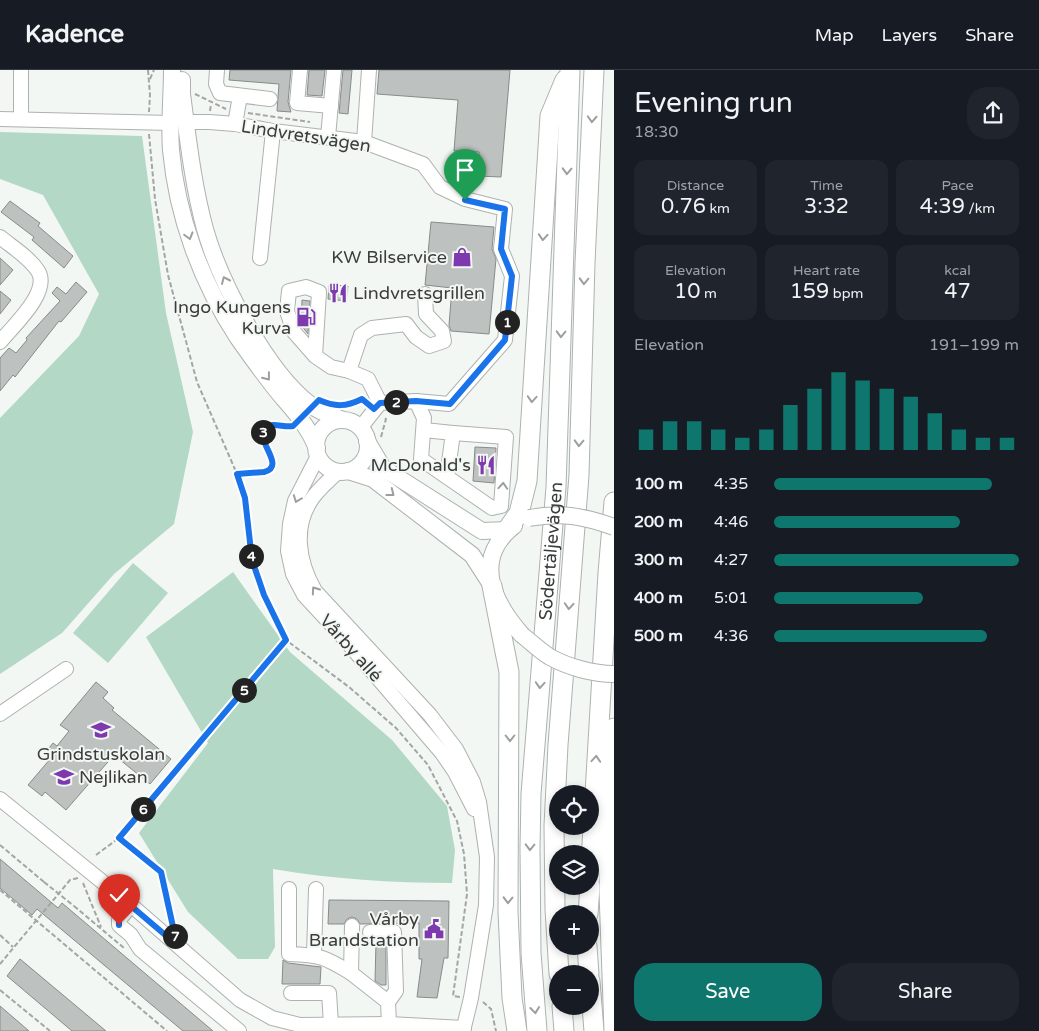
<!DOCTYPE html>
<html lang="en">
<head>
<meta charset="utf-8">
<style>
  :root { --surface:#171b24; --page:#20242c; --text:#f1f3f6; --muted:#9ea1a6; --line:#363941; --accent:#0f766e }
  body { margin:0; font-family:"Varela Round",sans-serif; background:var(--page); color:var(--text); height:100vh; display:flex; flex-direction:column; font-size:19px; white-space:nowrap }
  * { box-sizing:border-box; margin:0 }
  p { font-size:16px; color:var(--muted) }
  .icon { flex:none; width:28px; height:28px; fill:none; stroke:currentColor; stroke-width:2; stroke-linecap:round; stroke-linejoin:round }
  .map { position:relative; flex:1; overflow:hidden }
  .side { display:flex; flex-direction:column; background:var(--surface); width:425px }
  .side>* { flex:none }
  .fabs { position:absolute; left:549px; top:715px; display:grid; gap:10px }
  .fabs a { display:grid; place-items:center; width:50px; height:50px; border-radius:50%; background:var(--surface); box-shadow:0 2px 8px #0003; font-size:25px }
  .pin { position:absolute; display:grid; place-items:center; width:42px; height:42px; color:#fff; margin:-51px -21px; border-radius:50% 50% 50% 0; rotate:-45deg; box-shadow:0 0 5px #0007 }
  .pin .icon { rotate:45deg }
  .km { position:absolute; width:25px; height:25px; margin:-12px; border-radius:50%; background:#222; color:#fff; font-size:14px; line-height:25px; text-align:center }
  .round { display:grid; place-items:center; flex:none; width:52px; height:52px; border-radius:20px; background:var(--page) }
  .overview { display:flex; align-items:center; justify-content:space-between; height:85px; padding:0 20px }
  h1 { font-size:28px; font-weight:600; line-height:38px }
  .figures { display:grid; grid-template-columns:repeat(3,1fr); gap:8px; height:85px; padding:5px 20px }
  .figures div { display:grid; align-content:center; border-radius:12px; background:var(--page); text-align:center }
  .figures b { font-size:21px; font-weight:600 }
  .figures small { font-size:14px; font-weight:400 }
  .figures p { font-size:14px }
  .chart { height:140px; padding:10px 20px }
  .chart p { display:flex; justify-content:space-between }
  .chart svg { width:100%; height:90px; margin-top:5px; stroke:var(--accent); stroke-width:6 }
  .action { display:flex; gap:10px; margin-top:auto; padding:10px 20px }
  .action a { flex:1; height:58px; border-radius:20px; background:var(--accent); color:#fff; font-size:20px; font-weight:600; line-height:58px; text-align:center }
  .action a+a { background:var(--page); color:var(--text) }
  ul { padding:0 20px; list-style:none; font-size:16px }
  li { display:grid; grid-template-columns:80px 60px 1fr; align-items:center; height:38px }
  li i { height:12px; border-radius:6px; background:var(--accent) }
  header { display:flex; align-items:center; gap:30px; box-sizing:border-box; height:70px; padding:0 25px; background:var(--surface); border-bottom:1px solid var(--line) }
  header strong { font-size:24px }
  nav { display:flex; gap:28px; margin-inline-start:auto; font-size:18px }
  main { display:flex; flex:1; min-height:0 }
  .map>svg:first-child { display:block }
  .green { fill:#b3d8c5 }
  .building { fill:#bdc1bf; stroke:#878b89 }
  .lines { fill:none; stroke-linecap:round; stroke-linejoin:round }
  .minor-casing { stroke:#adb2af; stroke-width:16 }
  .major-casing { stroke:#adb2af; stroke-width:18 }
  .highway-casing { stroke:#adb2af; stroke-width:21 }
  .path { stroke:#a2a6a4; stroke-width:2; stroke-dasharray:5 2.5; stroke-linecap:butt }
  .minor { stroke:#fff; stroke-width:14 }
  .major { stroke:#fff; stroke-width:16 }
  .highway { stroke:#fff; stroke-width:19 }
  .major-bridge-casing { stroke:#adb2af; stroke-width:18; stroke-linecap:butt }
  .path-bridge { stroke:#a2a6a4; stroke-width:2; stroke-dasharray:5 2.5; stroke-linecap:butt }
  .major-bridge { stroke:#fff; stroke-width:16 }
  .oneway { stroke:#9d9e9e }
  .route-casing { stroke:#fff; stroke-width:10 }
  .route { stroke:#1a73e8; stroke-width:6 }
  .labels { text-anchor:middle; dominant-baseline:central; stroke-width:4; stroke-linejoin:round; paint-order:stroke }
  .street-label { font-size:18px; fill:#3b3d3c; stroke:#f2f7f4 }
  .poi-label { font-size:18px; fill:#3b3d3c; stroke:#f2f7f4; text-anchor:end }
</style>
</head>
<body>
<header>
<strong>Kadence</strong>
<nav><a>Map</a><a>Layers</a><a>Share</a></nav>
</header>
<main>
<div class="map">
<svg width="614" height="961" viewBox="0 0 614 961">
  <rect width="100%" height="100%" fill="#f2f7f4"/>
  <g class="green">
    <path d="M0,62L142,66L166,243L193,362L174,454L114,504L62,563L0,604V348L79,266L99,224L43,125L0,109Z"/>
    <path d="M133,493L168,523L108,593L73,563Z"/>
    <path d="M233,502L290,582L392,670L447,736L455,780L452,813C392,813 332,809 273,799L275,877L268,889H238L188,842L139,763L208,673L146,567Z"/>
  </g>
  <g class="building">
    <path d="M230,0H291L288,32L291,42L277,41L279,14L229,10Z"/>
    <path d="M309,0H325L322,26L307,25Z"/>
    <path d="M343,0H352L348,44L339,43Z"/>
    <path d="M379,0H510L501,107L478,106L479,82L454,81L458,30L377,24Z"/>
    <path d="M10,131L40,153L38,156L73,186L64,198L32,170L34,167L1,142Z"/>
    <path d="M431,152L494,157L492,179L496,189L489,264L451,261L449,255L452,218L425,215Z"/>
    <path d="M0,188L13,200L0,215Z"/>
    <path d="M76,212L87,222L61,252L59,251L15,307L13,305L0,321V288L9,278L16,283L27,270L26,268L60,231L52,223L57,217L66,224Z"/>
    <path d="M329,215L348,216L346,231L328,229Z"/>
    <path d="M0,221L11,230L0,244Z"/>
    <path d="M302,230L310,231L308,264L301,255Z"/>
    <path d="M475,377L496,378L494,413L473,411Z"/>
    <path d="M96,612L108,622L103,628L114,638L112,640L171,689L150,714L114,685L66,740L45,722L42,726L28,715L51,688L45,683L53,673L57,676L69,661L60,655Z"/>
    <path d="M0,789L58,838L62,833L213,961H183L37,839L32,845L0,818Z"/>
    <path d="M329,830L449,831L448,888H444L437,928L417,927L422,889H419V853L360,854L357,849L352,847L347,849L344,854H328Z"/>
    <path d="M376,872L386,873V915H381L375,911Z"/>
    <path d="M20,889L106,961H72L7,906Z"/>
    <path d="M283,890L288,893L321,897L320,914H282Z"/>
    <path d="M0,936L29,961H0Z"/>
  </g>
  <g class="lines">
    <defs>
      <g id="minor">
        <path d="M217,0L216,14L220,23L270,29"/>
        <path d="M300,0L297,33L331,36"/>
        <path d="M0,49L171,53"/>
        <path d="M21,49V0"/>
        <path d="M186,52H209L235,54L273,61L364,72L423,94L440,117L465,129L505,139L501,179L512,206L505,270L449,334L416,331"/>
        <path d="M235,54L240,26"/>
        <path d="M328,67L334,0"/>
        <path d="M364,72L369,0"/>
        <path d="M0,167C12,177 29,187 38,201C51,222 13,256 0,272"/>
        <path d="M260,188L273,61"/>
        <path d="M315,286L294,262L287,241L289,221L306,217L319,222L315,286L331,297L349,301L368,309L380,333"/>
        <path d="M349,301L361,265L372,258L406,254L416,267L429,276L444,271L442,261L426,244L425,224"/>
        <path d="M361,357L380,333L416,331L424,348L421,389L447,407L453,363L424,360"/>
        <path d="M318,386L295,431L290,454L288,481L293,504L304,525L341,565L442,683L455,702L474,739"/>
        <path d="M339,401C330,409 321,417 314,426C292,455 298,491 315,521L430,645L456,679L473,712L479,732L487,787L486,835L471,928L463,961"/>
        <path d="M447,407L492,438L501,436L506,367L453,363"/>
        <path d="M0,644L66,599"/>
        <path d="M0,729L131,835L240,930L272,948L300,955L389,954L464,958"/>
        <path d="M289,819V884C320,885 325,887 351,903"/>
        <path d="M131,835L119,850V855L131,865L140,879L239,961"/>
        <path d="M352,856L351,903L388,932"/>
        <path d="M370,862H394L396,921L388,932L389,954"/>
        <path d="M314,885L316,819"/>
        <path d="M291,923H329L331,954"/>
      </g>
      <g id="major">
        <path d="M172,0C172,26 169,53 171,80C177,146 201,212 238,268C252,288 267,309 283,328C298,345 308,357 317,378"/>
        <path d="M182,10V24C188,69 193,115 205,159C220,212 267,303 312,336C321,343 333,346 343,350"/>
        <circle cx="342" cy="376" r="26"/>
        <path d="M367,371L383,398L482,461L507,460"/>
        <path d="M348,401L373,409L472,485L492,516"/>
        <path d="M514,456C506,461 503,466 498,473C478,505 501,541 522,565"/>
      </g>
      <g id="highway">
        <path d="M507,460L519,443L527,411L550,46L565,10"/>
        <path d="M492,516L509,602L508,842L512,928L517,961"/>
        <path d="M590,808L608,503L614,432"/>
        <path d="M588,844L590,816"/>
        <path d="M587,876L589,904"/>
        <path d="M559,904L555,839L554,756L558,675L579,405L585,193L594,0"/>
        <path d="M590,911L594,961"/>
        <path d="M562,936L564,961"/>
        <path id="s1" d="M537,961L531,883L530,778L531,724L556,417L570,0"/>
        <path d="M614,961L609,822L611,701L614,658"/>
      </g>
    </defs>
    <use href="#minor" class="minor-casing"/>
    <use href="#major" class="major-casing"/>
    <use href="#highway" class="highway-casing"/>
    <g class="path">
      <path d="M148,0L150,25L149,42"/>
      <path d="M150,9L154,0"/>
      <path d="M195,24L226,39"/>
      <path d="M210,41L211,34"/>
      <path d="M248,43L310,52"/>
      <path d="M149,64L155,129L168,205L197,312L237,404L245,428L252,490L264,525L286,570L349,617L396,658L428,695L457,751L464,784L467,824L453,926L460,927"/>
      <path d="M344,336L362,329L364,331"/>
      <path d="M381,367L386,349L383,347"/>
      <path d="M237,404L268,400C278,387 263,377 263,363C268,352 278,356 289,357"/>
      <path d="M119,768L161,802L173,854"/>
      <path d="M0,775L44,812"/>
      <path d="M96,785L119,768L286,570"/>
      <path d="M83,813L101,857"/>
      <path d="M0,820L167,961"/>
      <path d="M74,836L124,878"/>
      <path d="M0,865L13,877"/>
      <path d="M0,894L70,810L78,808"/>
      <path d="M0,920L50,961"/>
      <path d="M483,932L491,939L496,961"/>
    </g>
    <use href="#minor" class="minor"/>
    <use href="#major" class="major"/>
    <use href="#highway" class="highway"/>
    <defs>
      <g id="major-bridge">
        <path d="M529,448C562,442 583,446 614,457"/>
        <path d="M522,565C531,572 540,581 550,587C568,597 593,604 614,604"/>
      </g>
    </defs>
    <use href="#major-bridge" class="major-bridge-casing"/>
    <path class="path-bridge" d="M44,812L74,836"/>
    <use href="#major-bridge" class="major-bridge"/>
  </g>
  <defs><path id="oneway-chevron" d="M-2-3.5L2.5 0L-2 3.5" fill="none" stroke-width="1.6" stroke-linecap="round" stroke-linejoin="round" transform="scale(1.25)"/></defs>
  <g class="oneway">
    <use href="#oneway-chevron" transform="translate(592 49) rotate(93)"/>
    <use href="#oneway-chevron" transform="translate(567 101) rotate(92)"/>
    <use href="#oneway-chevron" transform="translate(189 166) rotate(74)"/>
    <use href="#oneway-chevron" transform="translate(543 167) rotate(94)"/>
    <use href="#oneway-chevron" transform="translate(225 210) rotate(-114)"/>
    <use href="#oneway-chevron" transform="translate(584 211) rotate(92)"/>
    <use href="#oneway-chevron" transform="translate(561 264) rotate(92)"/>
    <use href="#oneway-chevron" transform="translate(267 307) rotate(52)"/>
    <use href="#oneway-chevron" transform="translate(532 329) rotate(94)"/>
    <use href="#oneway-chevron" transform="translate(579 373) rotate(92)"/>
    <use href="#oneway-chevron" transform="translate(503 416) rotate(-86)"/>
    <use href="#oneway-chevron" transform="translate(391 423) rotate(38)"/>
    <use href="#oneway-chevron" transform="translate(297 429) rotate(111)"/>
    <use href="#oneway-chevron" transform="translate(315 520) rotate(-125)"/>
    <use href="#oneway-chevron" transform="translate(569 536) rotate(94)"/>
    <use href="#oneway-chevron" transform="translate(540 615) rotate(94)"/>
    <use href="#oneway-chevron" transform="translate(510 668) rotate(90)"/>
    <use href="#oneway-chevron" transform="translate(596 689) rotate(-86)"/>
    <use href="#oneway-chevron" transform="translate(530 777) rotate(91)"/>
    <use href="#oneway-chevron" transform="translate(508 830) rotate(91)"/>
    <use href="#oneway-chevron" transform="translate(535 940) rotate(84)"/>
  </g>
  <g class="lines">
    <defs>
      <path id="route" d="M119,855V850L130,835L177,875L161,802L119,768L286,570L264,525L252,490L245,428L237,404L264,402C288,396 252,369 266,357C273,352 285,358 293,356L319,330C335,337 346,337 362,329L374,339L380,333L416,331L450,334L505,270L512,206L501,179L505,139L465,130"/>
    </defs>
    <use href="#route" class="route-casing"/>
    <use href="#route" class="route"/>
  </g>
  <defs>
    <symbol id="shop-bare" viewBox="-9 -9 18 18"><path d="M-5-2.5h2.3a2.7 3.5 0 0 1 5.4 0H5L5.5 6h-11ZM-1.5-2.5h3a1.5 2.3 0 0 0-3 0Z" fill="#7d39ad" stroke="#f2f7f4" stroke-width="2.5" paint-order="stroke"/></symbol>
    <symbol id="restaurant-bare" viewBox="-9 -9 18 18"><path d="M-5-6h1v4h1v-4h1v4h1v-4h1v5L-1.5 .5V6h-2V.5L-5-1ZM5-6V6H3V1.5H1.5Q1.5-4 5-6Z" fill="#7d39ad" stroke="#f2f7f4" stroke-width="2.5" paint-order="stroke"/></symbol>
    <symbol id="fuel-bare" viewBox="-9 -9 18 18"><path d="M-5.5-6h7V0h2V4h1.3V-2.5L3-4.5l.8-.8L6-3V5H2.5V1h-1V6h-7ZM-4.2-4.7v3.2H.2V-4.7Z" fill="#7d39ad" stroke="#f2f7f4" stroke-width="2.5" paint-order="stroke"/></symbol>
    <symbol id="school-bare" viewBox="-9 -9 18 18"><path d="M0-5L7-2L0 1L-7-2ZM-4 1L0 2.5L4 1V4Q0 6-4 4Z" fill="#7d39ad" stroke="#f2f7f4" stroke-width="2.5" paint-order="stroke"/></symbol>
    <symbol id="civic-bare" viewBox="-9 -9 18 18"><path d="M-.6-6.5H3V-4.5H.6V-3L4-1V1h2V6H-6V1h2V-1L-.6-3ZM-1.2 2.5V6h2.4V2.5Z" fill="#7d39ad" stroke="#f2f7f4" stroke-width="2.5" paint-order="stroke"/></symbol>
  </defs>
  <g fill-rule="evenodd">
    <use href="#shop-bare" x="448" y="173" width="28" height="28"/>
    <use href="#restaurant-bare" x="324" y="209" width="28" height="28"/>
    <use href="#fuel-bare" x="292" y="233" width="28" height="28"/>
    <use href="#restaurant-bare" x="472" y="381" width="28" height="28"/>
    <use href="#school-bare" x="87" y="646" width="28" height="28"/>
    <use href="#school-bare" x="50" y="693" width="28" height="28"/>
    <use href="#civic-bare" x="420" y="845" width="28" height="28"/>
  </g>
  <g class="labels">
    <g class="street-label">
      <text transform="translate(306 66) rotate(9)">Lindvretsvägen</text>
      <text stroke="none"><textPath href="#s1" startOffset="481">Södertäljevägen</textPath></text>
      <text transform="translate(351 578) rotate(48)">Vårby allé</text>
    </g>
    <g class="poi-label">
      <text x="447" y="187">KW Bilservice</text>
      <text x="353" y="223" text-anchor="start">Lindvretsgrillen</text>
      <text x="291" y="237">Ingo Kungens<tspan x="291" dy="21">Kurva</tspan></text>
      <text x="471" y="395">McDonald's</text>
      <text x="101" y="684" text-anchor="middle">Grindstuskolan</text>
      <text x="79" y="707" text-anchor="start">Nejlikan</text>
      <text x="419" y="849">Vårby<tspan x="419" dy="21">Brandstation</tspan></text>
    </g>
  </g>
</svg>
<div class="fabs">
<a><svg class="icon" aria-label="locate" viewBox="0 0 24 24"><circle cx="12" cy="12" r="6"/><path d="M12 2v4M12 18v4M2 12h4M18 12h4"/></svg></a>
<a><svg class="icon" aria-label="layers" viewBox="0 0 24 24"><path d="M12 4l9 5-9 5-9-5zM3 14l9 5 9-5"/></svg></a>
<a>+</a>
<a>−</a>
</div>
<div class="pin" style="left:465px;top:130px;background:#1e9e55"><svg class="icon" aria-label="arrive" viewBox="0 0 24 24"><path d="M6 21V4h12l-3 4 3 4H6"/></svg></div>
<div class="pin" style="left:119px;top:855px;background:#d93025"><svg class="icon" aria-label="check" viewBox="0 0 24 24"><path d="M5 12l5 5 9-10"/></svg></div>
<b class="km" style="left:507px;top:252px">1</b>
<b class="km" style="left:396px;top:332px">2</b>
<b class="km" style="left:263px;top:362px">3</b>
<b class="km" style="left:251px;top:486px">4</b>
<b class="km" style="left:244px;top:620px">5</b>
<b class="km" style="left:143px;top:739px">6</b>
<b class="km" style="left:175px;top:866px">7</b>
</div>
<section class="side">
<div class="overview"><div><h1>Evening run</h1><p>18:30</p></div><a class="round"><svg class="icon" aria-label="share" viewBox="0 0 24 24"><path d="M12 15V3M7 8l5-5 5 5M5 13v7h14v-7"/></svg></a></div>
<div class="figures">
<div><p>Distance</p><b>0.76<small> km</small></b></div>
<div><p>Time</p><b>3:32</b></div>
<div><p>Pace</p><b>4:39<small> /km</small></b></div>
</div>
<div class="figures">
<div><p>Elevation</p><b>10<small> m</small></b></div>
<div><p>Heart rate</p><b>159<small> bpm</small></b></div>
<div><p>kcal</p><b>47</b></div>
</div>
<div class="chart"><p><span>Elevation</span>191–199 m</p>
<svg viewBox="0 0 160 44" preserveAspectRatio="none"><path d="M5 44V34M15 44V30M25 44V30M35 44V34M45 44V38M55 44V34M65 44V22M75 44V14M85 44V6M95 44V10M105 44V14M115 44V18M125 44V26M135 44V34M145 44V38M155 44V38"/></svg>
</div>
<ul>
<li><b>100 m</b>4:35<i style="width:89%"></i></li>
<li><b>200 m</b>4:46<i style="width:76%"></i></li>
<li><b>300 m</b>4:27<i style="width:100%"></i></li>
<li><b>400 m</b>5:01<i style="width:61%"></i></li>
<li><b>500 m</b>4:36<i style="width:87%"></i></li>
</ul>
<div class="action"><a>Save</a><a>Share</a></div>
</section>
</main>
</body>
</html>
